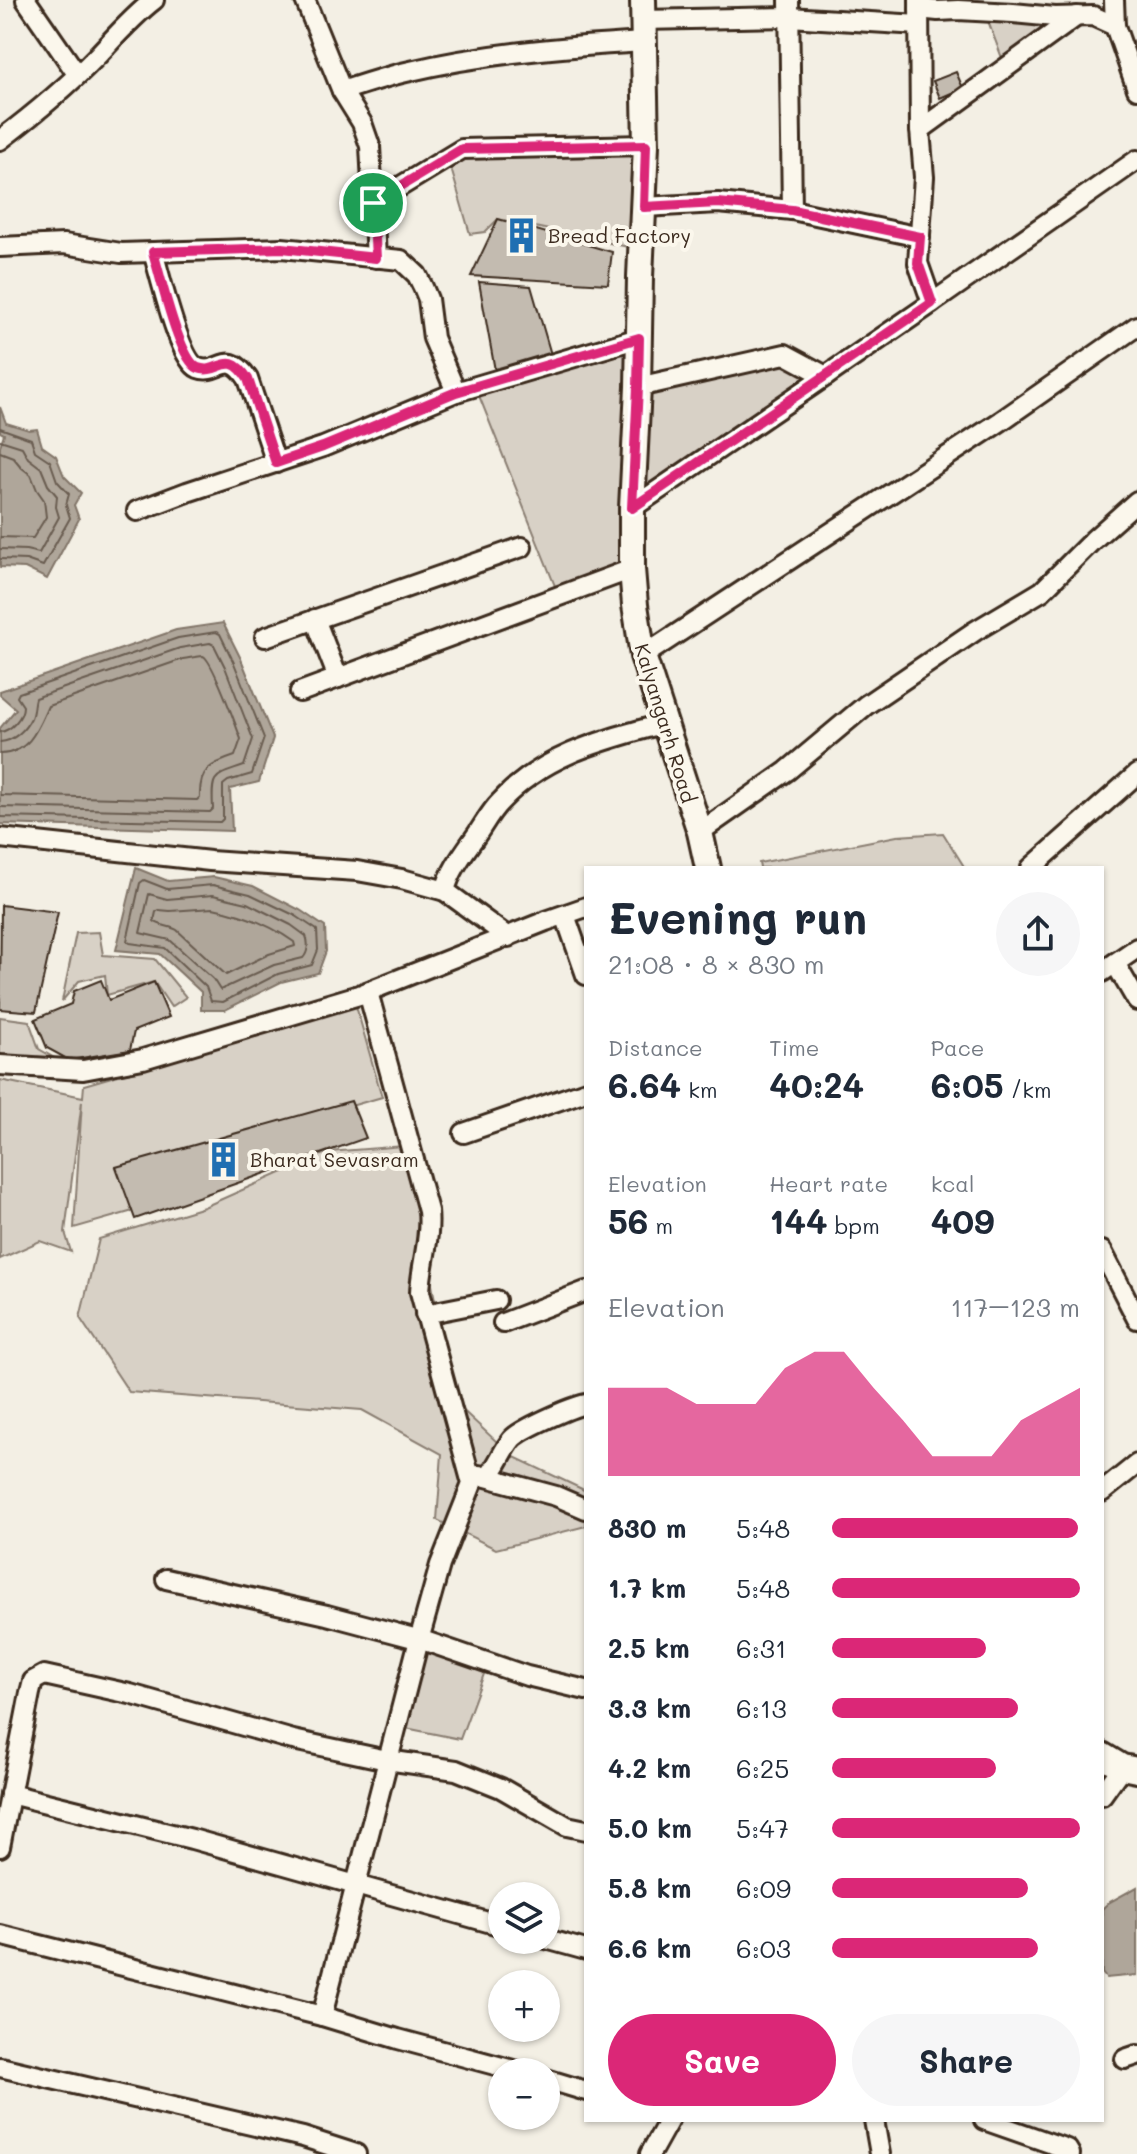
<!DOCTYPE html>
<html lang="en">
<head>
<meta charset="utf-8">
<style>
  :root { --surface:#fff; --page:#f6f6f7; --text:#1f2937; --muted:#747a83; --accent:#db2777 }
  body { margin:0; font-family:Mali,sans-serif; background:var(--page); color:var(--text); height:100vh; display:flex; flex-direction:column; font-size:30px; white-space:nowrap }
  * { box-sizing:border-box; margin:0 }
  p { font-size:26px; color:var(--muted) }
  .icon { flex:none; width:44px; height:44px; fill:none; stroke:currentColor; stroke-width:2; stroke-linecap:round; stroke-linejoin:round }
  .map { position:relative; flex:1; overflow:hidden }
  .sheet { position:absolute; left:584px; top:866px; width:520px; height:1256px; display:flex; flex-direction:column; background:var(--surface); border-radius:0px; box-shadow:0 2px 6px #0004 }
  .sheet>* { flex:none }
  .tools { position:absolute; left:488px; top:1882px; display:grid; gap:16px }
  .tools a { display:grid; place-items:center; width:72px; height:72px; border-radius:50%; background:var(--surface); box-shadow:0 2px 6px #0004; font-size:40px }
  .pin { position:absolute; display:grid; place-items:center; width:68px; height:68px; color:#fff; margin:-34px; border:4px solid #fff; border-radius:50%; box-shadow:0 2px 8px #0007 }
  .round { display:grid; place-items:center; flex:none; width:84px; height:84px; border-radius:42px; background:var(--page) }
  .summary { display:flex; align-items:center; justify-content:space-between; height:136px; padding:0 24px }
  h1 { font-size:44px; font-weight:800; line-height:60px }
  .metrics { display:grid; grid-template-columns:repeat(3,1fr); gap:12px; height:136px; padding:8px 24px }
  .metrics div { display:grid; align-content:center }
  .metrics b { font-size:34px; font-weight:800 }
  .metrics small { font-size:22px; font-weight:400 }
  .metrics p { font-size:22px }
  .chart { height:224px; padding:16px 24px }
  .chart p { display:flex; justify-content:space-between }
  .chart svg { width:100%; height:144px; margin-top:8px; fill:var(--accent); opacity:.7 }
  .primary-button { display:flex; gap:16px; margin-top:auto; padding:16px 24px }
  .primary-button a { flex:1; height:92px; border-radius:48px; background:var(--accent); color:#fff; font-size:32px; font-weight:800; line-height:92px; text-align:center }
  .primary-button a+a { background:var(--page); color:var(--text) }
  ul { padding:0 24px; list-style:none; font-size:26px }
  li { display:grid; grid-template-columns:128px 96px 1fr; align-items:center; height:60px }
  li i { height:20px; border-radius:10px; background:var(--accent) }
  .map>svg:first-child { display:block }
  .green { fill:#d8d1c6; stroke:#8a7e72; stroke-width:2 }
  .water { fill:#afa69a; stroke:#817468; stroke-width:2 }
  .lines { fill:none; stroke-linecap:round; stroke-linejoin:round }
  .shore { stroke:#695c50; stroke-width:2 }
  .building { fill:#c3bbb0; stroke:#3b2a1e; stroke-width:2 }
  .minor-casing { stroke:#3b2a1e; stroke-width:24 }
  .secondary-casing { stroke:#3b2a1e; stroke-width:30 }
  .minor { stroke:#fbf7ec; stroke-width:18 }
  .secondary { stroke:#fbf7ec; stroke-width:24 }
  .route-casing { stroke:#fff; stroke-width:16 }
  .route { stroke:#db2777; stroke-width:10 }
  .labels { text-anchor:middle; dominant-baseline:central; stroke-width:8; stroke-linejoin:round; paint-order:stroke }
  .poi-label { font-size:20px; fill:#3b2a1e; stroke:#fbf7ec; text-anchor:start }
  .street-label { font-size:20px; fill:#3b2a1e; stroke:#fbf7ec }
</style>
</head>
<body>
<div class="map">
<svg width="1137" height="2154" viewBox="0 0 1137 2154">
  <rect width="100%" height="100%" fill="#f3efe4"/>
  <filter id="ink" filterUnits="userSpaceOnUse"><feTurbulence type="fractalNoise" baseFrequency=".0125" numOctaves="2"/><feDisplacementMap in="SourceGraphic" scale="16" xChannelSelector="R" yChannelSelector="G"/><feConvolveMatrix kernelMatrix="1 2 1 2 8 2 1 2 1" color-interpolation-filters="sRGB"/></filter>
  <g filter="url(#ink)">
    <g class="green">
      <path d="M1029,20L1043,30L1002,58L988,21Z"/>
      <path d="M646,145L642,250L498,219L485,232L470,234L448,158Z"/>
      <path d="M639,338L637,395L782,359L816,375L634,501L632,569L559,596L478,393Z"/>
      <path d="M943,833L965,868H760L759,863L897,836Z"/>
      <path d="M99,932L103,955L155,959L186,997L171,1007L154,982L107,995L105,975L79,981L62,1001L76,933Z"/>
      <path d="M356,1006L382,1097L122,1172L133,1211L74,1228L82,1101L65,1232L71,1252L40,1241L0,1259V1080L83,1097L84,1085Z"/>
      <path d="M0,1017L29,1021L39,1049L58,1060L0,1055Z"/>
      <path d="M404,1146L456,1404L512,1456L586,1491V1526L496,1549L437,1520L442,1454L362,1410L129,1392L80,1318L99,1239L204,1207L328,1152Z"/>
      <path d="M419,1640L488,1663L460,1739L396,1726Z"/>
    </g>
    <g class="water">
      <path d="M0,407L6,423L29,430L37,429L42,446L56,456L64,476L81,493L74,505L79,519L47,579L25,568L0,567V446L4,434L0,432Z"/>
      <path d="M223,623L241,659L273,738L259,782L230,789L232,831L0,824V728L16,709L0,695V691L176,630Z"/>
      <path d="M136,868L168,881L214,877L253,886L300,910L325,927L326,951L318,973L281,982L225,1010H201V992L160,954L116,950Z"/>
      <path d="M1137,1887V1975L1106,1978L1102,1973V1909L1108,1903Z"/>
    </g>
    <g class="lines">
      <g class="shore">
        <path d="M0,428L31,439L35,451L50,461L57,481L69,494L66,505L70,518L43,566L26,560L0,559"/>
        <path d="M0,440L22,447L28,458L41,468L48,485L57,496L56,507L59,517L39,553L26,550L0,549"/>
        <path d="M0,452L13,457L22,468L31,475L37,490L44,500L46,517L33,538L0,537"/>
        <path d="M0,732C11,731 23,717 23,706L17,697L19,693L178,638L216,632L220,634L234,663L264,738L252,774L228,781L223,785V819L220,822L0,817"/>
        <path d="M0,742C14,741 25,730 31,718C34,711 33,704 35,698L180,648L210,643L214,645L225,667L253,739L244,766C214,777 211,773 213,809L210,812L0,807"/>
        <path d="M0,754C30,753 38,728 48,706L183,659C188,659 197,656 203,656C212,658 236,726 241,739L235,756C211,764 199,769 200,797L197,800L0,795"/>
        <path d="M144,880L167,889L213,885L250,894L296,916L317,930L318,950L312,965L278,974L223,1002L211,1001L206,987L165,948L130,943L127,941L140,883Z"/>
        <path d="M149,894L167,899L213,895L247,903L291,925L306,936C309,943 308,953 303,958L274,965L220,990L213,979L170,940L140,933Z"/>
        <path d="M213,908C242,914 269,924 294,942L295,946L269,954L226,975L177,930C171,926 159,926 154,921L156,912L159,910L170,911Z"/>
      </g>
    </g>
    <g class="building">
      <path d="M956,72L963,88L940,98L933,81Z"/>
      <path d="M498,219L612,252L608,284L471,276Z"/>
      <path d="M479,282L531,286L552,358L496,376Z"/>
      <path d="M1,905L58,912L36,1012L0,1009Z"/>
      <path d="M101,980L109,1000L154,982L169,1017L134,1031L130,1050L69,1060L47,1048L35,1019L71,1004L74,991Z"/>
      <path d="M351,1101L366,1138L135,1219L116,1167Z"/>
    </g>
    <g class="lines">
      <defs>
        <g id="minor">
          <path d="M26,0L77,74"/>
          <path d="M305,0L342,91L362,123L370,146L376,258"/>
          <path d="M789,0L792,210"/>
          <path d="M1114,0L1115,26"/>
          <path d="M919,9L938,11L958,10L1013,13L1055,17L1093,16L1115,26L1137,89"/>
          <path d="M643,20L789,17L919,25"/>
          <path d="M342,91C363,84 385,77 406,72C484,53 564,47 643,42"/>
          <path d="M920,130L1077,16"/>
          <path d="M0,140C33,115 66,88 96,57C115,37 132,17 154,0"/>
          <path d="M373,203L462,149L646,145"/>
          <path d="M644,207L718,203L792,210L920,237"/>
          <path d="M0,247L64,244L121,253L282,248L401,260L417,275L423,287L428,299L433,338L456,392"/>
          <path d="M153,252C160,274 179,360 198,368C220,376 227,347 248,379L276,463"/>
          <path d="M932,303L1137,160"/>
          <path d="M826,376L932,303L918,263L924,177L920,130L919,0"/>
          <path d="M632,508L826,376L785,354L638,387"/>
          <path d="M137,511L187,492L323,447L456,392L639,338"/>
          <path d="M315,619L338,678"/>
          <path d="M265,637L522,547"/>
          <path d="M643,656L1001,421L1137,326"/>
          <path d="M300,692L632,569"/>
          <path d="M700,832L787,771L866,705L975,631L1042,591L1093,540L1137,501"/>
          <path d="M0,838L210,861L357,871L402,879L445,891L508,937"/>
          <path d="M1031,868L1137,774"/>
          <path d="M445,891C450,871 463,854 475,837C483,826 490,812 500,802C544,754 604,740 665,723"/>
          <path d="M565,915L586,975"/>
          <path d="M1115,963L1137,1001"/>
          <path d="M1102,972L1137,948"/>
          <path d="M0,1065L83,1070L143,1059L359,995L546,921L586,907"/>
          <path d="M464,1133L586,1091"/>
          <path d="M1102,1251L1137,1319"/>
          <path d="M425,1314L496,1300"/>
          <path d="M503,1323L586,1291"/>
          <path d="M479,1475L556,1496L586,1509"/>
          <path d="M488,1477C498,1465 503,1450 512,1439C521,1429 571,1407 586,1404"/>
          <path d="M1102,1492L1137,1464"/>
          <path d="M166,1579L327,1615L425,1641L527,1676L586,1690"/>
          <path d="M10,1794L192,1839L502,1926"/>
          <path d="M1102,1795L1122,1767"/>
          <path d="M0,1847L30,1693L33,1681L44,1675L130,1694L293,1740L387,1760L456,1770L501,1788L567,1826L586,1830"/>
          <path d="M0,1935L322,2016L398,2039L521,2072"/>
          <path d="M546,1939L586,1950"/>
          <path d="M322,2016L419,1640L440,1565L472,1484L420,1292C421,1265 431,1238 428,1211L368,992"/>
          <path d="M1125,2059L1137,2055"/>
          <path d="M0,2067L303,2137L356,2154"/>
          <path d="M546,2079L586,2091"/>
          <path d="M874,2120L880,2154"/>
          <path d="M984,2120L1067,2149L1070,2154"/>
          <path d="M650,2154L669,2120"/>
        </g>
        <g id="secondary">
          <path d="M643,0L646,145L640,277L638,387L632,508V569L635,605L643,656L700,832L708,868"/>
          <path d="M1102,1755L1122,1767L1137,1770"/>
        </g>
      </defs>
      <use href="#minor" class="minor-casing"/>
      <use href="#secondary" class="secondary-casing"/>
      <use href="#minor" class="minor"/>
      <use href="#secondary" class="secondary"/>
    </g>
  </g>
  <g class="lines" filter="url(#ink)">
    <defs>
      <path id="route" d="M646,145L644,207L718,203L792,210L920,237L918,263L932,303L632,508L638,387L639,338L456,392L323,447L276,463L248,379C227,347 220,376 198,368C179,360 160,274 153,252L282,248L376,258L373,203L462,149Z"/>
    </defs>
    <use href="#route" class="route-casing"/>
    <use href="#route" class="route"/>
  </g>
  <defs>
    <symbol id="building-bare" viewBox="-9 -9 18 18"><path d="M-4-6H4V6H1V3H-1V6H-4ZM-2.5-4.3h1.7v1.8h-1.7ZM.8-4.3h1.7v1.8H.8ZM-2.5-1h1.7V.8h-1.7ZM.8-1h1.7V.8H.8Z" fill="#1f6fb2" stroke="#fbf7ec" stroke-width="2.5" paint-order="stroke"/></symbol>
  </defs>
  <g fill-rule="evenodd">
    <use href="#building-bare" x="496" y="210" width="51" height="51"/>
    <use href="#building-bare" x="198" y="1134" width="51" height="51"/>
  </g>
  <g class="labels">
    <g class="poi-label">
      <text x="548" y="235">Bread Factory</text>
      <text x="250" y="1159">Bharat Sevasram</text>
    </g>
    <g class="street-label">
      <text transform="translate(666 723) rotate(73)">Kalyangarh Road</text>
    </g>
  </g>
</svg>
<div class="tools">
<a><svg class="icon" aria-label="layers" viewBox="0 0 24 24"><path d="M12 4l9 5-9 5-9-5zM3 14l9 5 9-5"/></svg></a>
<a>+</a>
<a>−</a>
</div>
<div class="pin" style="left:373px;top:203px;background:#1e9e55"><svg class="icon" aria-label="arrive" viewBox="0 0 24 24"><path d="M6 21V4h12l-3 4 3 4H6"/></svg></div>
<section class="sheet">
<div class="summary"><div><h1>Evening run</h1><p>21:08 · 8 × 830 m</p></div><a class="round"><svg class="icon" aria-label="share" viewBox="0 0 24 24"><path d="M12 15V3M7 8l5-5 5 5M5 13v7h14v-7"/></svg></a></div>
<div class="metrics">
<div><p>Distance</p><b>6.64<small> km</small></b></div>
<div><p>Time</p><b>40:24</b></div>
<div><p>Pace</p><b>6:05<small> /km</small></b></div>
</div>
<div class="metrics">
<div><p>Elevation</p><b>56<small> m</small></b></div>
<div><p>Heart rate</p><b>144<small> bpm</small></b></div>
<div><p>kcal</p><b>409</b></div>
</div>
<div class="chart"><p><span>Elevation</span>117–123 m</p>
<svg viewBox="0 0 160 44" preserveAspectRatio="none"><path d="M0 44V17L10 17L20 17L30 22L40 22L50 22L60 11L70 6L80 6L90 17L100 27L110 38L120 38L130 38L140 27L150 22L160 17V44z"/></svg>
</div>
<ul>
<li><b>830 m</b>5:48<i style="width:99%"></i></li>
<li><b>1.7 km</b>5:48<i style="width:100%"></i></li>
<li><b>2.5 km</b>6:31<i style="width:62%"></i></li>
<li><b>3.3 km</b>6:13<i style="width:75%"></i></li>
<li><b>4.2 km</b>6:25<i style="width:66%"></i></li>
<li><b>5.0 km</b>5:47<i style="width:100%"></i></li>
<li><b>5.8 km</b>6:09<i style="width:79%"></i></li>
<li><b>6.6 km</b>6:03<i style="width:83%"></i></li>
</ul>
<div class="primary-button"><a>Save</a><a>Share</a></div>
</section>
</div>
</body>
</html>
